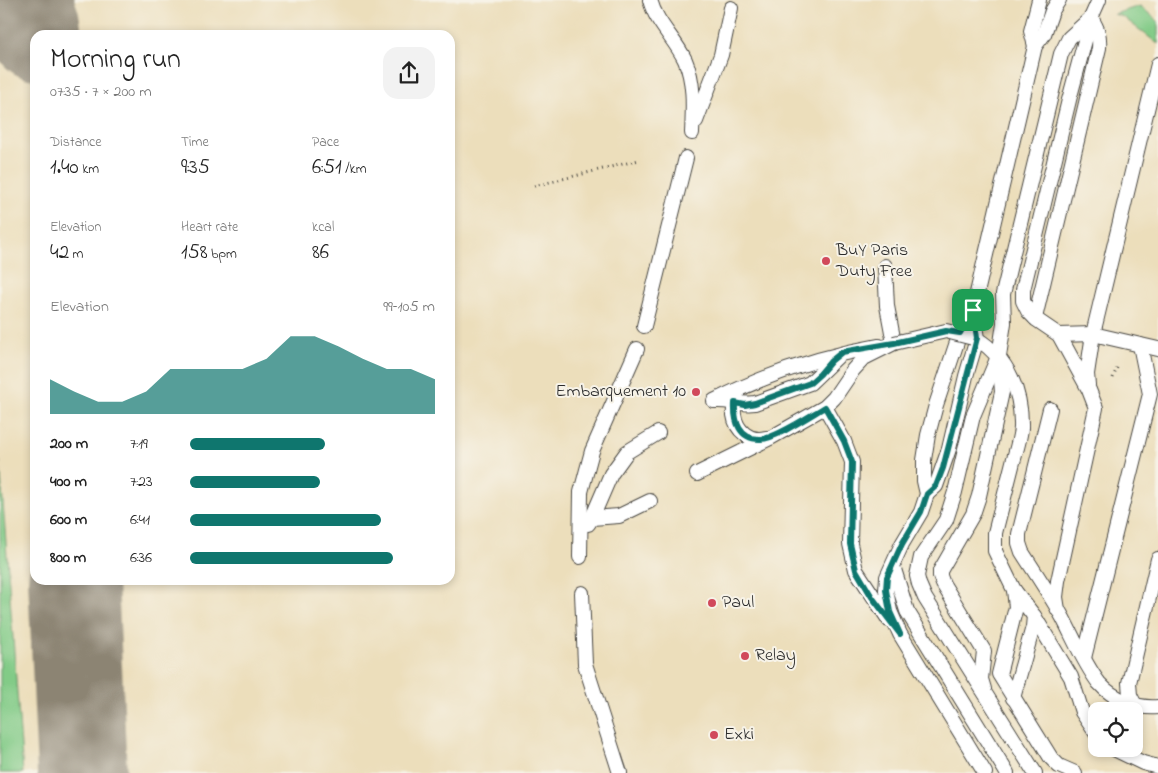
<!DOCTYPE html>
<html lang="en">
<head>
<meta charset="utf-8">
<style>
  :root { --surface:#fff; --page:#f2f2f2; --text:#222; --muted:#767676; --accent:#0f766e }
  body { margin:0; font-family:"Indie Flower",sans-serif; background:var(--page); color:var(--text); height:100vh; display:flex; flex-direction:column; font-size:19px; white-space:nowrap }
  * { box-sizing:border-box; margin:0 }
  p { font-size:16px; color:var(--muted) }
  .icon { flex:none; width:28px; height:28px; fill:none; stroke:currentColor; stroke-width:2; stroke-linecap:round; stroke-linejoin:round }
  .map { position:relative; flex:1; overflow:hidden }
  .side { position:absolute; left:30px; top:30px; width:425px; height:555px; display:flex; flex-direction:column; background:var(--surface); border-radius:15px; box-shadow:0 2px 8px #0003 }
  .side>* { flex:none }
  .tools { position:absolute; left:1088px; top:702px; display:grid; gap:10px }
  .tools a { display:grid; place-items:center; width:55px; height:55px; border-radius:10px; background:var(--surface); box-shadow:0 2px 8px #0003; font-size:25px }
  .pin { position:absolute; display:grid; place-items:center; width:42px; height:42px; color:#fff; margin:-21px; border-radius:10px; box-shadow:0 2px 8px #0006 }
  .round { display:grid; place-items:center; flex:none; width:52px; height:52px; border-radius:15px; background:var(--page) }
  .overview { display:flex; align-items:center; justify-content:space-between; height:85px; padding:0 20px }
  h1 { font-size:28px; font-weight:600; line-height:38px }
  .figures { display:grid; grid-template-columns:repeat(3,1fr); gap:8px; height:85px; padding:5px 20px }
  .figures div { display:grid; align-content:center }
  .figures b { font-size:21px; font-weight:600 }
  .figures small { font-size:14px; font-weight:400 }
  .figures p { font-size:14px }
  .chart { height:140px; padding:10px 20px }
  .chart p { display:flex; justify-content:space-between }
  .chart svg { width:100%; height:90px; margin-top:5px; fill:var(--accent); opacity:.7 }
  ul { padding:0 20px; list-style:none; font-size:16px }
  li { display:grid; grid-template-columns:80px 60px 1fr; align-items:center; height:38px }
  li i { height:12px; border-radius:6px; background:var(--accent) }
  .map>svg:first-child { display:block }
  .green { fill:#82cb87; stroke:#567b59 }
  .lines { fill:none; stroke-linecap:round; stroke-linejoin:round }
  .taxiway { stroke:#8c8473; stroke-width:90 }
  .lane-casing { stroke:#484641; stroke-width:16 }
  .path { stroke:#484641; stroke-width:3; stroke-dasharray:1 4; stroke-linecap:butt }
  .lane { stroke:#fff; stroke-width:14 }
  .lane-bridge-casing { stroke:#484641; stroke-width:16; stroke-linecap:butt }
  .lane-bridge { stroke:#fff; stroke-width:14 }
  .route-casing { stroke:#fff; stroke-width:10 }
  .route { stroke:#0f766e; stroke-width:6 }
  .poi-dot { fill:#d1495b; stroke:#f7f3e8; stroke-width:2 }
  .labels { text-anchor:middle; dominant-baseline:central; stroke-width:4; stroke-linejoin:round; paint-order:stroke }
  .poi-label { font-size:18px; fill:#2b2b2b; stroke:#f7f3e8; text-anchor:start }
</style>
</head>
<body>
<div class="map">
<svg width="1158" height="773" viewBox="0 0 1158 773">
  <rect width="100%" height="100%" fill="#f7f3e8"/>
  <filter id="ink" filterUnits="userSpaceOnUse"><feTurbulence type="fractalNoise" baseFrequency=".02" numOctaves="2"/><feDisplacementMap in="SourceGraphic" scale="10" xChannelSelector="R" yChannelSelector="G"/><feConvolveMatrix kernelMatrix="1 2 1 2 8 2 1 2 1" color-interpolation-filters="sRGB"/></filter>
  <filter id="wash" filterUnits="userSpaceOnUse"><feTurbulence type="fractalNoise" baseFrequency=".0096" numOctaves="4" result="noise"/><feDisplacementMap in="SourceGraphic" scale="20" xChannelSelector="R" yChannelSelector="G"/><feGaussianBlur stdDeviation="1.12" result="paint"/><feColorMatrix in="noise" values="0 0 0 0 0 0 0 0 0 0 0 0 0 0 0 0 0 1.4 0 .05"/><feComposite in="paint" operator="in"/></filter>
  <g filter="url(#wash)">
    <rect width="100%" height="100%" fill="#ecdebb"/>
    <g class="green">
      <path d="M1140,6L1158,21V44L1123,17L1114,14Z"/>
      <path d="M0,461L23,773H0Z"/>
    </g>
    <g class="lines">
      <g class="taxiway">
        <path d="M27,0L35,23L37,35"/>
        <path d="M73,580L82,773"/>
      </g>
    </g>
  </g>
  <g filter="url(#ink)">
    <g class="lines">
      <defs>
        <g id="lane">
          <path d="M650,0C656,23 675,39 685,60C695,83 693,109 692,133"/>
          <path d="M1035,46L1031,31L1039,0"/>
          <path d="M696,121L721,55L731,8"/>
          <path d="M885,266L887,306L894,343"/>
          <path d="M1035,318L1099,48C1100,36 1098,29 1091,18"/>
          <path d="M644,326L686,158"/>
          <path d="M1059,335L1093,334L1158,349"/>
          <path d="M977,339C1008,358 1022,392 1021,428C1020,439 1016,451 1013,462C1007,485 1001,509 995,533V551L1014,590L1034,616L1071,677L1082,712L1096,733"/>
          <path d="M997,359L973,416L955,492L946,520L921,557L917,576L919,584L925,598L1035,773"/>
          <path d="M1088,385L1087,374L1093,334L1158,64"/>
          <path d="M737,394C735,401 733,408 734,415C736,430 750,443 766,438"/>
          <path d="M714,401C765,375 822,356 879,346"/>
          <path d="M715,401C728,400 741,405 755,403L810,383L838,356"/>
          <path d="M825,407L844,441L852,462L850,544L856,570L889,620"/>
          <path d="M1050,409L1019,534V543L1022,552C1036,574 1051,596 1063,618C1074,639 1085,665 1099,683C1113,699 1137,709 1158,707"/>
          <path d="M697,474L772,437L825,407L834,398L853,370L864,358L894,343"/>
          <path d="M927,494L936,486L949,449L966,376L977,339L973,310"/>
          <path d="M592,518L611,474L627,452L658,433"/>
          <path d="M588,524L592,518L619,516L650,501"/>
          <path d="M580,557L581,492L592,451L637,349"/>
          <path d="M893,566L907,611L1007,773"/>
          <path d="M1014,590L1016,607L999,674L1051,758L1059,766L1075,773"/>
          <path d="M582,593L585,664L620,773"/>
          <path d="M1058,610L1056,597L1058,581L1096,408L1089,390L1059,335L1037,320L1028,311L1023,301V290L1069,100L1091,18L1099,0"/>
          <path d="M1084,658L1150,394L1140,345"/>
          <path d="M984,689L981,679L984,651L943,584L940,576V571L973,514L979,496L1002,392L999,356L1004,323L1003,294L1061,54L1069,38L1091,18"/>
          <path d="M1013,698L1033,627L1034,616"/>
          <path d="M1135,705L1130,695L1129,683L1158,559"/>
          <path d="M1114,749L1143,763L1158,767"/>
          <path d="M985,773L900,634L890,611L886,590L887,577L902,544L921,512L927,494L924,481V460L928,435L936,405L960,333L973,310L1035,46L1044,34L1052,11L1059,0"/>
        </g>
      </defs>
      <use href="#lane" class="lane-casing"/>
      <g class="path">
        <path d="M534,186L639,160"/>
        <path d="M1113,378L1118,365"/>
      </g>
      <use href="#lane" class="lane"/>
      <defs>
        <path id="lane-bridge" d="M894,343L946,331L977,339"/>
      </defs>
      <use href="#lane-bridge" class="lane-bridge-casing"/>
      <use href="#lane-bridge" class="lane-bridge"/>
    </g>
  </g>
  <g class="lines" filter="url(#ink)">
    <defs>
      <path id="route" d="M973,310L977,338L943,468L936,486L927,494L921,512L902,544L887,577L886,590L890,612L900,634L872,597L856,570L850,544L852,462L844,441L825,407C811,415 775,439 761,439C739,440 734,421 735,403L745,405L755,403L810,383L820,374L831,361L842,352L894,343L946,331L960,333Z"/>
    </defs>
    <use href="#route" class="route-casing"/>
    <use href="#route" class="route"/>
  </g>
  <g class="poi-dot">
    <circle cx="826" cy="261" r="5"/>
    <circle cx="696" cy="392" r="5"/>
    <circle cx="712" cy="603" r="5"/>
    <circle cx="745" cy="656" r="5"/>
    <circle cx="714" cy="735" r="5"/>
  </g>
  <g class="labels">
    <g class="poi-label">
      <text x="836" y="251">BuY Paris<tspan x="836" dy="21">Duty Free</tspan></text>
      <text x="686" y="392" text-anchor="end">Embarquement 10</text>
      <text x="722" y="603">Paul</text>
      <text x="755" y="656">Relay</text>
      <text x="724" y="735">Exki</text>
    </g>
  </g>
</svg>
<div class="tools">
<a><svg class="icon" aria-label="locate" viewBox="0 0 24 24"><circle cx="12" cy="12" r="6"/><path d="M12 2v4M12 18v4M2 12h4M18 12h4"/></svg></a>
</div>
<div class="pin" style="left:973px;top:310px;background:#1e9e55"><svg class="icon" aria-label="arrive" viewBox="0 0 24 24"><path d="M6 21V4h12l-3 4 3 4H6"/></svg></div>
<section class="side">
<div class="overview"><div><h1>Morning run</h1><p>07:35 · 7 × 200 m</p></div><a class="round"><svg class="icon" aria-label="share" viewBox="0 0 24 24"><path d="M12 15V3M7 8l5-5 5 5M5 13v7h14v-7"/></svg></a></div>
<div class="figures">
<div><p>Distance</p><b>1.40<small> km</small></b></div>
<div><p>Time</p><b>9:35</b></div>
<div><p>Pace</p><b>6:51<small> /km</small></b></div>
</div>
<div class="figures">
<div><p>Elevation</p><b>42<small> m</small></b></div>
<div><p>Heart rate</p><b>158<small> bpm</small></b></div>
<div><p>kcal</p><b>86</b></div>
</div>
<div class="chart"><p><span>Elevation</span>99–105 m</p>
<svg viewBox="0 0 160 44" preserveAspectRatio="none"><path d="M0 44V27L10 33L20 38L30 38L40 33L50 22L60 22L70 22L80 22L90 17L100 6L110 6L120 11L130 17L140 22L150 22L160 27V44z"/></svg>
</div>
<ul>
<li><b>200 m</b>7:19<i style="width:55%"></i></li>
<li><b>400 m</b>7:23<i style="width:53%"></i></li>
<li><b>600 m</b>6:41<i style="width:78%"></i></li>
<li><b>800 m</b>6:36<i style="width:83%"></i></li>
</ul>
</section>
</div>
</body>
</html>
